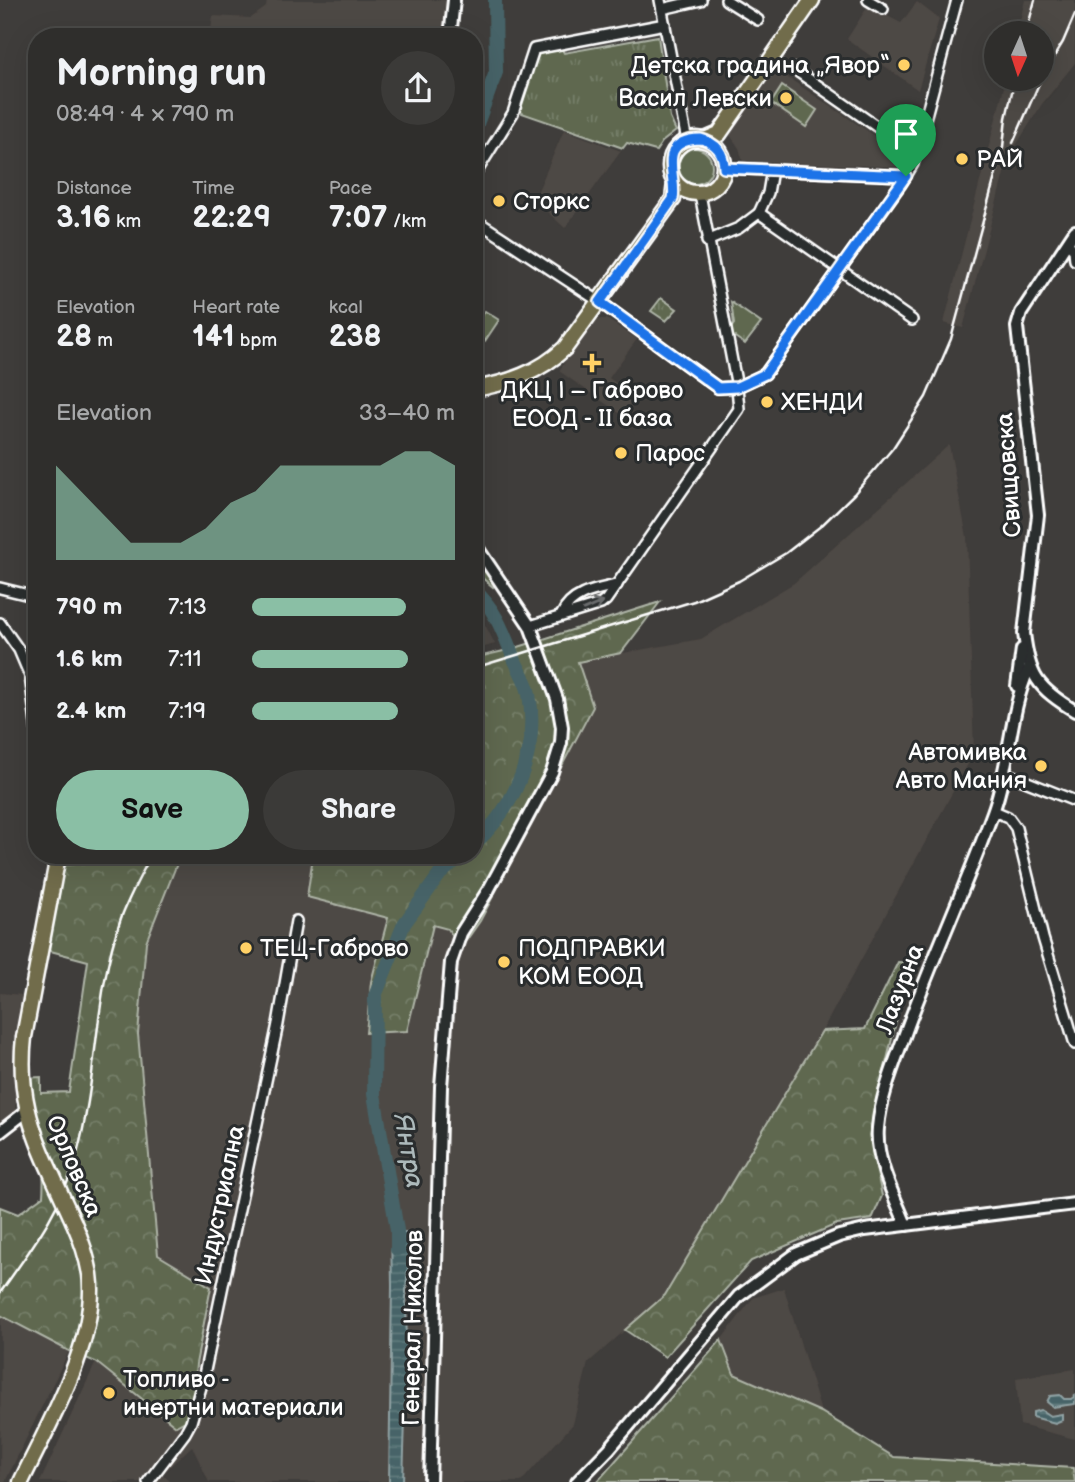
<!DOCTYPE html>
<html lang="en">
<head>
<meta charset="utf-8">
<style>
  :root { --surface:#2f2e2c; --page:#3b3a38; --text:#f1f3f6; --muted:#a7a8a9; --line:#4a4a48; --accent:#8abfa5 }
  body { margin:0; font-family:"Balsamiq Sans",sans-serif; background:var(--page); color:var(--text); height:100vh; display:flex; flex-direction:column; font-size:26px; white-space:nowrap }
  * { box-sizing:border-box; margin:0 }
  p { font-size:23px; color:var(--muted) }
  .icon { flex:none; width:38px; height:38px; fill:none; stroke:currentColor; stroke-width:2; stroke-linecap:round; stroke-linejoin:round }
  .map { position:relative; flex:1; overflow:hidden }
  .drawer { position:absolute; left:28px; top:28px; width:455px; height:836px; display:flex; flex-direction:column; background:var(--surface); border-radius:28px; box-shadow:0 7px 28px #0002,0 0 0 2px var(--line) }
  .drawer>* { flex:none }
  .needle { width:46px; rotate:183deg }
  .tools { position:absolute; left:984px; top:21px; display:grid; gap:14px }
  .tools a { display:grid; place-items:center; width:70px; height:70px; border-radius:50%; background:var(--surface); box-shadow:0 7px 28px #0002,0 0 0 2px var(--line); font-size:35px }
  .pin { position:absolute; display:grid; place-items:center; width:60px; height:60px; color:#fff; margin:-72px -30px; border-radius:50% 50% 50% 0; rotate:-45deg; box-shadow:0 0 7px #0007 }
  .pin .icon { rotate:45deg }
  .round { display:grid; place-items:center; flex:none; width:74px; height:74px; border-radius:37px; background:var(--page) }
  .overview { display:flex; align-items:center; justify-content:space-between; height:119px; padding:0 28px }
  h1 { font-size:38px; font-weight:700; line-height:52px }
  .stats { display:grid; grid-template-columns:repeat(3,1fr); gap:10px; height:119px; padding:7px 28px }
  .stats div { display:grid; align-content:center }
  .stats b { font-size:30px; font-weight:700 }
  .stats small { font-size:19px; font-weight:400 }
  .stats p { font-size:19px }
  .chart { height:196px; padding:14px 28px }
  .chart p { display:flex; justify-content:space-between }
  .chart svg { width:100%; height:126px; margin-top:7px; fill:var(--accent); opacity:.7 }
  .cta { display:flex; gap:14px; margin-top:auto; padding:14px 28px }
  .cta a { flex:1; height:80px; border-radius:42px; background:var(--accent); color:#111; font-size:28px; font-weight:700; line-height:80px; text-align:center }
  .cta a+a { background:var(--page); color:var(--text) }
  ul { padding:0 28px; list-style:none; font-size:23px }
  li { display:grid; grid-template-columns:112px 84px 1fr; align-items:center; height:52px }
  li i { height:18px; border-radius:9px; background:var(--accent) }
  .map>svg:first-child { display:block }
  .built { fill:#4e4844 }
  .green { fill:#5e684f; stroke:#aeb4a7; stroke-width:2 }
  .forest { fill:url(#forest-crowns); stroke:#aeb4a7; stroke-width:2 }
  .park { fill:url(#park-tufts); stroke:#aeb4a7; stroke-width:2 }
  .water { fill:url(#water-rules); stroke:#90a2a4; stroke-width:2 }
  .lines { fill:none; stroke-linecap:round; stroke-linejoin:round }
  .river { stroke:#466467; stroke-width:14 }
  .minor-casing { stroke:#fff; stroke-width:14 }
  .tertiary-casing { stroke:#fff; stroke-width:16 }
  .primary-casing { stroke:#fff; stroke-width:19 }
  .minor { stroke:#2a2d2e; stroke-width:9 }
  .tertiary { stroke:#2a2d2e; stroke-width:10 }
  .primary { stroke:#716c4b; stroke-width:14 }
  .rail { stroke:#fff; stroke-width:2.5 }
  .primary-bridge-casing { stroke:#fff; stroke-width:19; stroke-linecap:butt }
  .primary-bridge { stroke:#716c4b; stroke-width:14 }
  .oneway { stroke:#6a6c6d }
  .route-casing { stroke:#fff; stroke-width:14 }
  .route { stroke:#1a73e8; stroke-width:9 }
  .poi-dot { fill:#ffd166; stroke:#2a2d2e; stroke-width:2.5 }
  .labels { text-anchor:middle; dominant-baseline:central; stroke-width:6; stroke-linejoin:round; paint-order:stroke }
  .poi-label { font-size:24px; fill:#fff; stroke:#2a2d2e; text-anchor:start }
  .street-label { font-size:24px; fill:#fff; stroke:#2a2d2e }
  .water-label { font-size:26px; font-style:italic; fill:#acb9bb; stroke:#2a2d2e }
</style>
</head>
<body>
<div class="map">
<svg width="1075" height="1482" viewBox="0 0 1075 1482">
  <defs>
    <pattern id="forest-crowns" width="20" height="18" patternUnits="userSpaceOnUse" patternTransform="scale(1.75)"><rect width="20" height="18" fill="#5e684f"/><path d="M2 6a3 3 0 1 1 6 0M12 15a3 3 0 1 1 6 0" fill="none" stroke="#767f69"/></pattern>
    <pattern id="park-tufts" width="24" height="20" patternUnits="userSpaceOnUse" patternTransform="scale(1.75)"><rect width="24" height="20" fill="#5e684f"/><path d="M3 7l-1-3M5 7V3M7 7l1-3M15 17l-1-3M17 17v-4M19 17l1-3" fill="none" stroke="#767f69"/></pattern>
    <pattern id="water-rules" width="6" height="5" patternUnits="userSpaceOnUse" patternTransform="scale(1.75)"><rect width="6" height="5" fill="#466467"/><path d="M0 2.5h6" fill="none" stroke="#627b7e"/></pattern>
  </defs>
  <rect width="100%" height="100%" fill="#3f3d3b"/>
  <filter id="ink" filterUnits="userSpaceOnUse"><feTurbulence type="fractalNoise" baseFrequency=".0143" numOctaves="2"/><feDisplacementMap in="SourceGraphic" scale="14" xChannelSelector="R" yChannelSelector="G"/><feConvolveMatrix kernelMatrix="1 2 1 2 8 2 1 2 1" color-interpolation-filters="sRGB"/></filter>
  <g filter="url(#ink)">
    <g class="built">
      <path d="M267,0H447L446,33L445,37H210L213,16L251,18L266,7Z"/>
      <path d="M1025,0H1075V63L1042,104L1015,147L1006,166L963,328L944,323L1006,79H1041V33H1017Z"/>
      <path d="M917,2L939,19L918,90L847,39L868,6L901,23Z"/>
      <path d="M775,69L905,156L897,167L743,162L739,148L728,132Z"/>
      <path d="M564,130L621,151L565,228L534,200Z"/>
      <path d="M601,319H607L637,339L609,378L635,397L622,415L559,371L590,323Z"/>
      <path d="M949,445L967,537L974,753L798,1075L665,1295L588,1363L573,1424L521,1482H209L192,1446L162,1474L171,1482H40L96,1362L176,1426L185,1421L194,1389L196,1364L158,1255L138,1034L146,942L180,856H313L307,897L388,918L371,982L433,925L448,929L578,661L701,639L794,583Z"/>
      <path d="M474,610L480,615L495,644L474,650Z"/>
      <path d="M0,993L23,995L15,1112L0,1124Z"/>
      <path d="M784,1288L821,1412L734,1374L721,1340L753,1298Z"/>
      <path d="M1,1314L69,1351L5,1482H0Z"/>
      <path d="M1075,1369V1439L1020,1425L1016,1378Z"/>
    </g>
    <g class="green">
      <path d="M782,86L817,110L806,127L771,103Z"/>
      <circle cx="694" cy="166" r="18"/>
    </g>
    <g class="forest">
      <path d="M660,602L621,653L578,662L593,707L480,921L461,948L448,929L433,925L407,1031L366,1033L371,982L388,918L307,897L313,856H474V658L512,649Z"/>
      <path d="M95,856H180L146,942L138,1034L158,1255L211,1287L196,1364L194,1389L185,1421L176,1426L96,1362L69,1351L0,1315V1207L18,1214L43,1196C46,1154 36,1117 24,1078L41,1077V1093L69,1092L88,961L43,949L58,866L85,863Z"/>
      <path d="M898,962L910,963L869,1135L882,1196L872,1219L837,1224L751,1261L665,1357L625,1330L665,1295L822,1031L865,1029Z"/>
      <path d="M721,1340L734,1374L821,1412L894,1457L1073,1468L1075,1482H597Z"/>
    </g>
    <g class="park">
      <path d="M658,36L670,118L676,131L662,142L656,151L627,143L623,148L516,111L540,51L560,46L564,53Z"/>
      <path d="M661,298L677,309L666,321L651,311Z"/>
      <path d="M731,302L761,323L745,344L732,335L731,328L734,324Z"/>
      <path d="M485,311L499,320L485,341L474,335V325Z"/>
      <path d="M474,553L496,583L493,587L474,571Z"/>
    </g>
    <g class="water">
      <path d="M391,1231L411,1234L406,1290L407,1356L403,1482H389L392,1286Z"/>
      <path d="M1060,1395L1064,1399H1071L1075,1396V1404L1053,1407L1047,1402L1050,1396Z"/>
      <path d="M1041,1410L1050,1416L1062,1414V1420L1055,1423L1033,1417V1412Z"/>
    </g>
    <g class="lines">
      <g class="river">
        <path d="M474,132L496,72L495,0"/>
        <path d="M474,590C494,607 503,631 512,654C517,667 527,681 529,694C539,750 516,807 474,844"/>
        <path d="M397,1249V1230L374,1094L375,996L404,924L440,874L461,856"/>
      </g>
      <defs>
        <g id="minor">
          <path d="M660,0L687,141"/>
          <path d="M726,0L758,20"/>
          <path d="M868,0L883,9"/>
          <path d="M662,9L701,0"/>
          <path d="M794,69L916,154"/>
          <path d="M725,168L906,176"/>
          <path d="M474,176L513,113L534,49L665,24"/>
          <path d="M759,213L768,193L772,170"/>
          <path d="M474,219L600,302L718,388L737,387L700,194"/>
          <path d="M707,241L739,228L759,213L912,320"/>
          <path d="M1068,244L1074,250L1075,260"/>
          <path d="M0,588L37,597"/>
          <path d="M562,614C572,593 595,590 617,585"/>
          <path d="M0,623L19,650L30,676L37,732"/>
          <path d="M530,626L601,604L606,600L739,409L737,387L765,374L901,184L913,164L957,0"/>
          <path d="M1005,773L1075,801"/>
          <path d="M994,811L1008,817L1016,828L1043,938L1075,1044"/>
          <path d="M148,1482L185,1433L191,1422L203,1380L278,1024L296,921"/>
        </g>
        <g id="tertiary">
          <path d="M450,37L454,0"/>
          <path d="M1075,231L1021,313L1017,327L1038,515L1024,633C1029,676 1037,688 1075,711"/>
          <path d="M1017,686L1022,649"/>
          <path d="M0,1132L27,1111"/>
          <path d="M906,1225C894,1195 875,1160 878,1128C881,1094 895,1062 906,1031C933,957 966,886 993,812C1010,766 1009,713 1029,668"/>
          <path d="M430,1482L441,1087L451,962L461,933L489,889L552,772L561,743L562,727L557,699L530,626L474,543"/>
          <path d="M577,1482L609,1449L739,1296L796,1254L839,1236L865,1230L1075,1204"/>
        </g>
        <g id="primary">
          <circle cx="697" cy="166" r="27"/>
          <path d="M705,140L719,134L812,0"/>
          <path d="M474,389C508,383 539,373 565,348L673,199L675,183"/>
          <path d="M53,1177C30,1129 18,1091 24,1037L58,856"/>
          <path d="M21,1482C48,1425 99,1339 90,1274C87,1257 81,1239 74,1223"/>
        </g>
      </defs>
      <use href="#minor" class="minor-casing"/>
      <use href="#tertiary" class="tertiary-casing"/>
      <use href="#primary" class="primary-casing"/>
      <use href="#minor" class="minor"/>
      <use href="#tertiary" class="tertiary"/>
      <use href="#primary" class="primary"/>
      <g class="rail">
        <path d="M1026,33L1035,0"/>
        <path d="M1041,78L1063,42L1075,14"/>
        <path d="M1013,143L1041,79"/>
        <path d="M474,668L694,601L739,581L786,553L822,525L854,494L893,448L926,397L951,339L1003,147L1006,118L1015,79"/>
        <path d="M0,1293C31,1249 63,1207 77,1154C98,1077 94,994 121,918C129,897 140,876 151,856"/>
      </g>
      <defs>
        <path id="primary-bridge" d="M53,1177L74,1223"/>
      </defs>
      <use href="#primary-bridge" class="primary-bridge-casing"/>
      <use href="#primary-bridge" class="primary-bridge"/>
    </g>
    <defs><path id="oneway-shaft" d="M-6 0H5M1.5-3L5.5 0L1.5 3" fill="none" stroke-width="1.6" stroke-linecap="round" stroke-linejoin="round" transform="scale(1.75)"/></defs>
    <use class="oneway" href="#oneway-shaft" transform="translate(593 606) rotate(-23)"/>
  </g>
  <g class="lines" filter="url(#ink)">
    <defs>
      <path id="route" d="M701,139C716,143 724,152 724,168L906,176L765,374L737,387L718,388L600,302L673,199C678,176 654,140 701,139Z"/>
    </defs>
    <use href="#route" class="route-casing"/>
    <use href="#route" class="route"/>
  </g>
  <g class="poi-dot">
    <circle cx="904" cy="65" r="7"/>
    <circle cx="786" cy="98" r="7"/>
    <circle cx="962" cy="159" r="7"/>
    <circle cx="499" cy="201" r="7"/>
    <path d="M588.5 352.5h7v7h7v7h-7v7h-7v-7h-7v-7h7z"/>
    <circle cx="767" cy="402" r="7"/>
    <circle cx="621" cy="453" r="7"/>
    <circle cx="1041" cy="766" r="7"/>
    <circle cx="246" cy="948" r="7"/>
    <circle cx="504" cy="962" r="7"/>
    <circle cx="109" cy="1393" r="7"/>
  </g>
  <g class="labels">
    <g class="poi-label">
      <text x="890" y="65" text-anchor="end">Детска градина „Явор“</text>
      <text x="772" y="98" text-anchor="end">Васил Левски</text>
      <text x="976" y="159">РАЙ</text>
      <text x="513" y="201">Сторкс</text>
      <text x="592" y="390" text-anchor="middle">ДКЦ І – Габрово<tspan x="592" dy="28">ЕООД - II база</tspan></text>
      <text x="781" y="402">ХЕНДИ</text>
      <text x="635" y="453">Парос</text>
      <text x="1027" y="752" text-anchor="end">Автомивка<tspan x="1027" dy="28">Авто Мания</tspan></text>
      <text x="260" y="948">ТЕЦ-Габрово</text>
      <text x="518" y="948">ПОДПРАВКИ<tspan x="518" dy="28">КОМ ЕООД</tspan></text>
      <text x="123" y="1379">Топливо -<tspan x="123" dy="28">инертни материали</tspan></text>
    </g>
    <g class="street-label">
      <text transform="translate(1009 475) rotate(-94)">Свищовска</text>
      <text transform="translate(900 989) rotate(-69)">Лазурна</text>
      <text transform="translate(74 1166) rotate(67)">Орловска</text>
      <text transform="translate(220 1205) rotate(-78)">Индустриална</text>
      <text transform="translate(413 1328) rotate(-89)">Генерал Николов</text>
    </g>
    <g class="water-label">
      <text transform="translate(408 1151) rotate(80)">Янтра</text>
    </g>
  </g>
</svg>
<div class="tools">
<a><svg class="needle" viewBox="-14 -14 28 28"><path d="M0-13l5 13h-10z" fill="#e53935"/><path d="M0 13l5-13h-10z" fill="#a7a8a9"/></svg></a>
</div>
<div class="pin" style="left:906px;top:176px;background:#1e9e55"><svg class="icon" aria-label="arrive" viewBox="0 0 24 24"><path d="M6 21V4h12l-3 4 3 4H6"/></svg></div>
<section class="drawer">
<div class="overview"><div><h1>Morning run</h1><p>08:49 · 4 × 790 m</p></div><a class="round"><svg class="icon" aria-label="share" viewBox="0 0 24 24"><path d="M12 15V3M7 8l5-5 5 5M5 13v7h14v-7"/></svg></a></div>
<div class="stats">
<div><p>Distance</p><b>3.16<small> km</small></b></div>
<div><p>Time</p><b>22:29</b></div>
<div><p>Pace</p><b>7:07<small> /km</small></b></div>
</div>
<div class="stats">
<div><p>Elevation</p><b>28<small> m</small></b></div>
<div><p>Heart rate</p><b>141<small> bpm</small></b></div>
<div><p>kcal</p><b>238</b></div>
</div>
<div class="chart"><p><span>Elevation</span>33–40 m</p>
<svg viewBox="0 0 160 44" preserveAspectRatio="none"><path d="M0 44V11L10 20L20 29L30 38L40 38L50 38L60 33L70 24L80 20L90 11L100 11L110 11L120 11L130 11L140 6L150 6L160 11V44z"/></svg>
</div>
<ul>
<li><b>790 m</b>7:13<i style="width:76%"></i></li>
<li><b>1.6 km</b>7:11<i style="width:77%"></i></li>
<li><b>2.4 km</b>7:19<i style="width:72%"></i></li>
</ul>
<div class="cta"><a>Save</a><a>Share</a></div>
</section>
</div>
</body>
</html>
